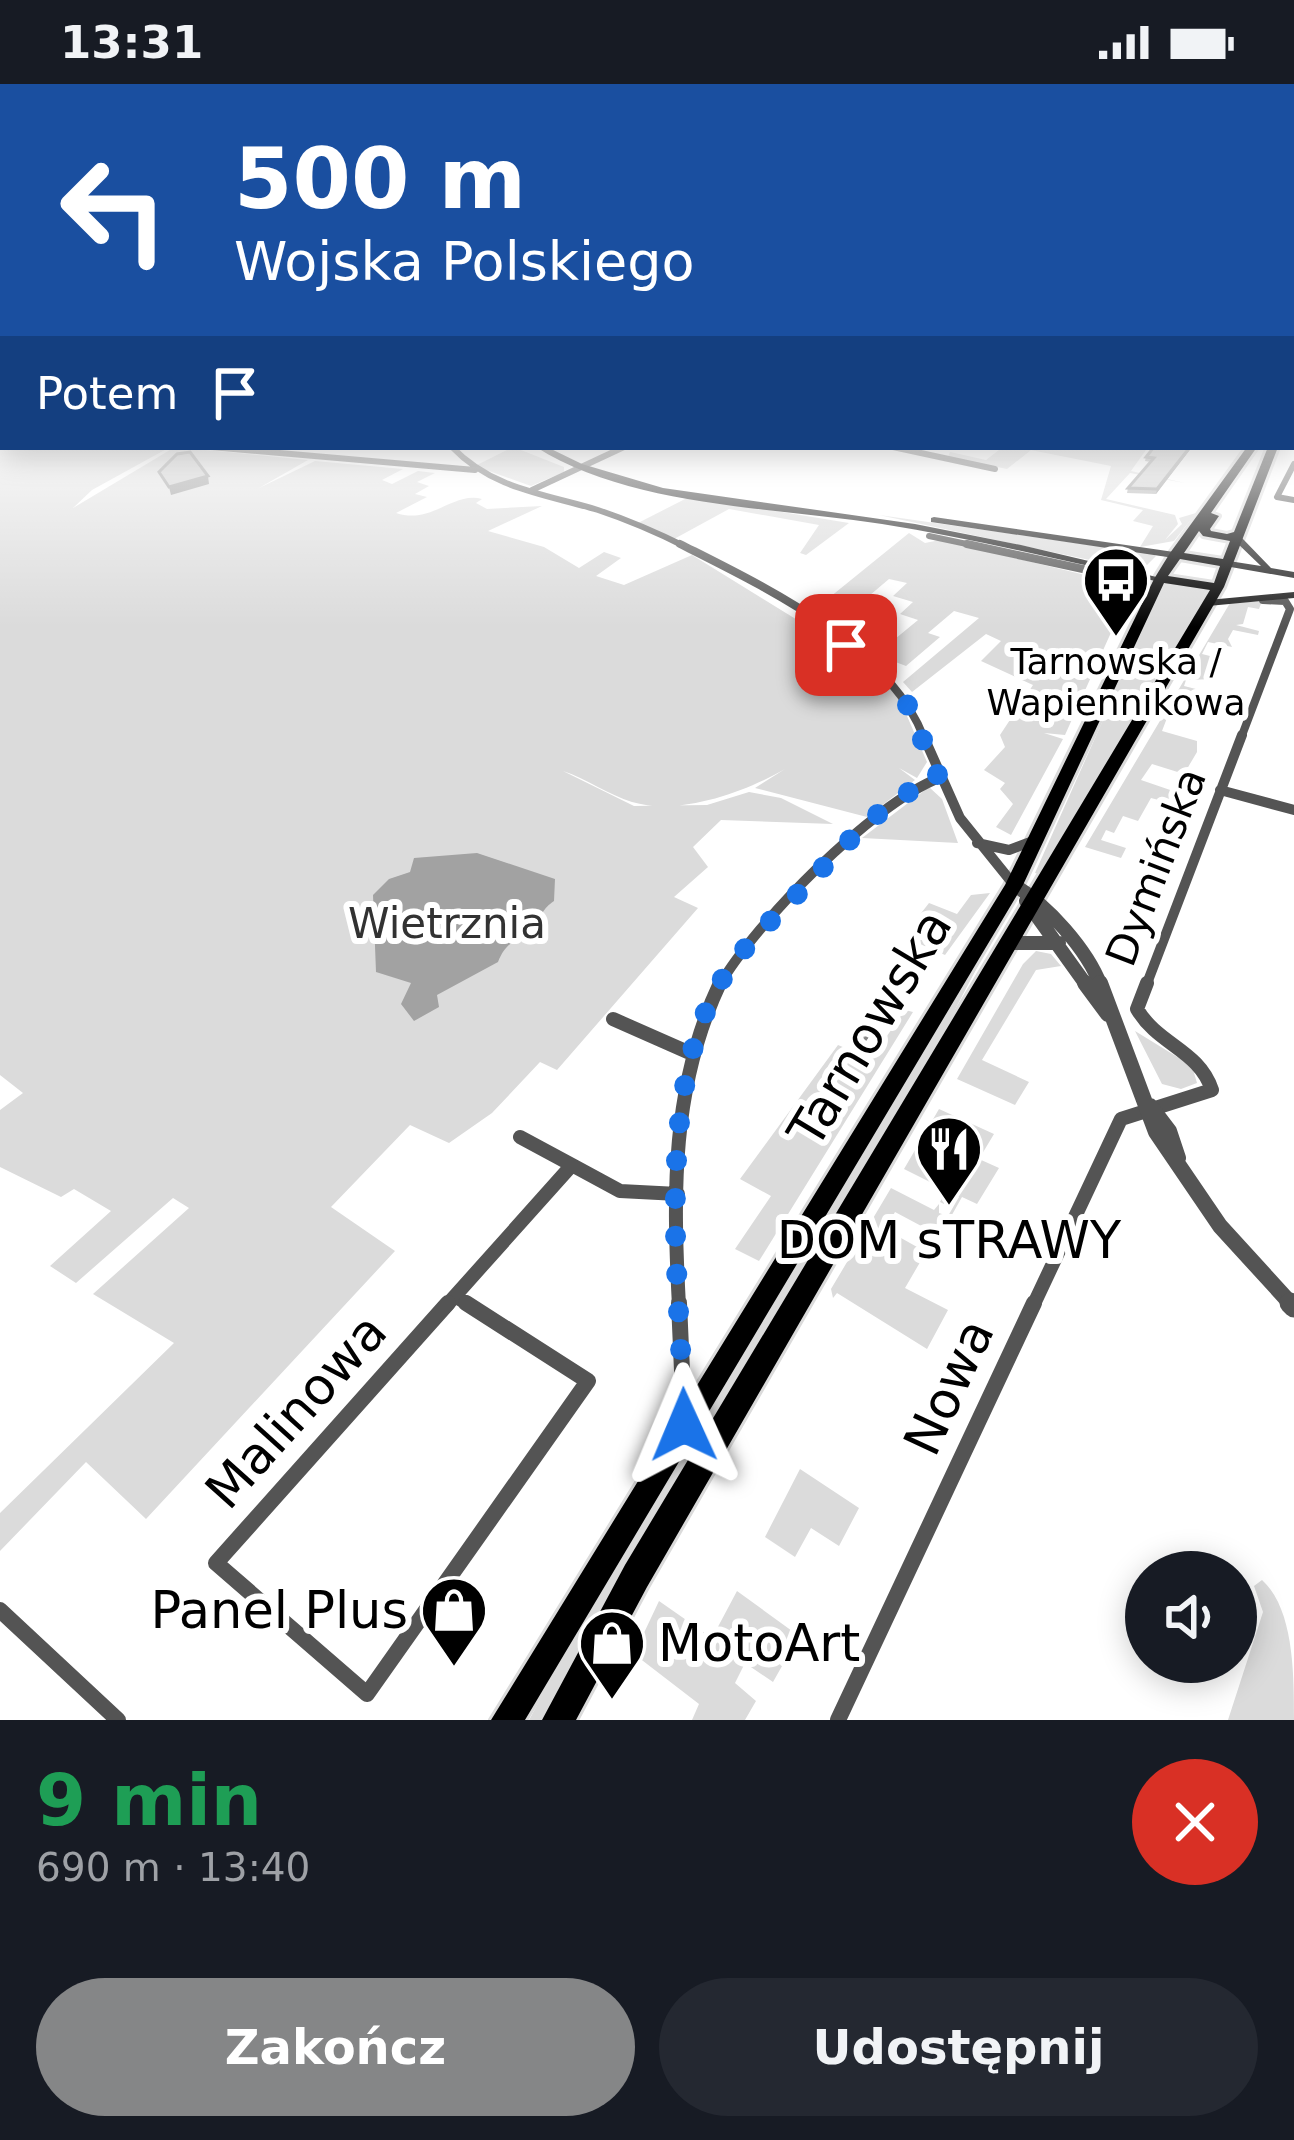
<!DOCTYPE html>
<html lang="pl">
<meta charset="utf-8">
<style>
:root{--surface:#171b24;--page:#242831;--text:#f1f3f6;--muted:#9ea1a6;--accent:#858687}
body{margin:0;font-family:"DejaVu Sans",sans-serif;background:var(--page);color:var(--text);height:100vh;display:flex;flex-direction:column;font-size:45px;white-space:nowrap}
*{box-sizing:border-box;margin:0}
p{font-size:39px;color:var(--muted)}
.icon{flex:none;width:66px;height:66px;fill:none;stroke:currentColor;stroke-width:2;stroke-linecap:round;stroke-linejoin:round}
.map{position:relative;height:1636px;overflow:hidden}
.sheet{display:flex;flex-direction:column;background:var(--surface);flex:1}
.sheet>*{flex:none}
.guide{position:absolute;left:0px;top:0px;width:1296px;height:366px;box-shadow:0 6px 30px #0003;background:#1a4fa0;color:#fff;overflow:hidden}
.fabs{position:absolute;left:1125px;top:1467px;display:grid;gap:24px}
.fabs a{display:grid;place-items:center;width:132px;height:132px;border-radius:50%;background:var(--surface);box-shadow:0 6px 30px #0003;font-size:60px}
.pin{position:absolute;display:grid;place-items:center;width:102px;height:102px;color:#fff;margin:-51px;border-radius:24px;box-shadow:0 6px 18px #0006}
.me{position:absolute;width:132px;margin:-66px;rotate:359deg;stroke-linejoin:round;filter:drop-shadow(0 0 9px #0008)}
.turn{display:flex;align-items:center;gap:42px;height:252px;padding:0 36px;font-size:54px}
.turn .icon{width:156px;height:156px;stroke-width:2.5}
.turn b{display:block;font-size:84px;line-height:102px}
.then{display:flex;align-items:center;height:114px;padding:0 36px;background:#0003;gap:24px;font-size:45px}
.round{display:grid;place-items:center;flex:none;width:126px;height:126px;border-radius:63px;background:var(--page)}
.overview{display:flex;align-items:center;justify-content:space-between;height:204px;padding:0 36px}
h1{font-size:72px;font-weight:600;line-height:90px;color:#1e9e55}
.cta{display:flex;gap:24px;margin-top:auto;padding:24px 36px}
.cta a{flex:1;height:138px;border-radius:72px;background:var(--accent);color:#fff;font-size:48px;font-weight:600;line-height:138px;text-align:center}
.cta a+a{background:var(--page);color:var(--text)}
.status{display:flex;justify-content:space-between;align-items:center;height:84px;padding:0 60px;background:var(--surface);direction:ltr}
.status svg{height:33px;fill:currentColor}
.map>svg:first-child{display:block}
.green{fill:#dbdbdb}
.water{fill:#a2a2a2}
.lines{fill:none;stroke-linecap:round;stroke-linejoin:round}
.primary-casing{stroke:#dbdbdb;stroke-width:6}
.minor-far4{stroke:#545454;stroke-width:6}
.minor-far3{stroke:#545454;stroke-width:8}
.minor-far2{stroke:#545454;stroke-width:10}
.minor-far1{stroke:#545454;stroke-width:14}
.minor{stroke:#545454;stroke-width:16}
.tertiary-far2{stroke:#545454;stroke-width:14}
.tertiary-far1{stroke:#545454;stroke-width:16}
.tertiary{stroke:#545454;stroke-width:21}
.secondary{fill:#212121;fill-rule:evenodd}
.primary{fill:#000;fill-rule:evenodd}
.wall{fill:#a9a9a9}
.shaded-wall{fill:#898989}
.building{fill:#c4c4c4;stroke:#898989;stroke-width:3}
.route{stroke:#1a73e8;stroke-width:21;stroke-dasharray:0 37.8}
.labels{text-anchor:middle;dominant-baseline:central;stroke-width:12;stroke-linejoin:round;paint-order:stroke}
.far-poi-label{font-size:36px;fill:#000;stroke:#fff}
.street-label{font-size:42px;fill:#000;stroke:#fff}
.park-label{font-size:42px;fill:#323232;stroke:#fff}
.near-street-label{font-size:51px;fill:#000;stroke:#fff}
.near-poi-label{font-size:51px;fill:#000;stroke:#fff}
</style>
<div class="status"><b>13:31</b><svg viewBox="0 0 49 12"><path d="M0 12V9h3v3zM5 12V6h3v6zM10 12V3h3v9zM15 12V0h3v12zM26 1h20v11H26zM47 4h2v5h-2z"/></svg></div>
<div class="map">
<svg width="1294" height="1636" viewBox="0 0 1294 1636">
<rect width="100%" height="100%" fill="#fff"/>
<path class="green" d="M0,360L170,363L92,406L73,424L175,363L308,376L259,404L315,377L403,385L382,396L392,400L418,387L435,389L417,398L429,402L415,410L427,413L396,429C432,441 453,407 482,415L476,419L487,425L542,422L488,447L544,463L579,484L604,468L621,474L596,492L624,501L692,471L867,579L897,609L927,678L917,694L899,684L915,696L867,733L755,704L785,685C745,708 680,732 632,718C609,711 587,695 563,687L634,722L707,721L749,708L781,714L833,740L721,736L693,763L708,783L674,813L698,824L557,986L540,978L492,1029L449,1059L410,1041L331,1123L395,1167L146,1435L86,1378L0,1467V1429L174,1259L93,1210L189,1124L173,1114L76,1199L50,1182L111,1127L74,1105L61,1113L0,1083V1026L23,1009L0,991Z
M513,363L564,383V388L531,402L475,382Z
M1003,363H1148L1131,387L1185,399L1130,389L1106,415L1175,431L1178,440L1165,456L1182,440L1179,434L1196,429L1174,457L1140,463L1153,442L1133,437L1143,426L1101,416L1111,382L1031,366L1007,385L948,373L950,368L986,376Z
M689,413L855,436L721,418L849,439L806,471L800,469L819,441L729,425L674,455L638,439Z
M879,431L1153,470L1156,472L1141,487Z
M909,449L925,459L940,456L1110,497L1119,494L1131,504L1065,651L1044,649L1063,655L1011,751L996,743L1013,720L1000,705L1005,699L984,686L1005,663L1000,651L1033,601L981,577L1001,557L986,550L912,608L903,598L979,534L954,527L928,549L940,553L906,582L893,577L887,582L864,567L895,555L918,536L900,530L913,518L893,512L907,499L889,495L830,545L809,530Z
M1164,499L1208,504L1040,790L1035,789Z
M1262,517L1259,525L1248,523L1243,540L1236,541L1259,547L1258,551L1233,546L1228,555L1232,563L1208,558L1202,570L1222,575L1216,595L1186,596L1184,602L1196,605L1193,612L1213,617L1210,623L1172,621L1162,647L1197,657V668L1184,690L1152,680L1141,696L1179,709L1174,720L1151,714L1138,737L1123,732L1114,749L1106,746L1101,756L1126,764L1121,774L1085,763L1230,519Z
M929,703L942,715L958,759L862,754Z
M990,809L945,871L911,856L921,840L915,837L929,819L957,830L971,811Z
M1003,834L938,958L584,1552L541,1636H529L617,1474Z
M1036,867L1051,870L1061,882L1036,886L982,976L1029,998L1015,1021L957,995L1023,880Z
M905,926L913,928L759,1177L735,1165L771,1112L740,1095L838,961L871,975Z
M1135,947L1192,982L1197,999L1181,1005L1162,1000Z
M939,1025L994,1050L979,1075L999,1084L977,1120L962,1113L940,1152L895,1128L885,1145L926,1168L905,1204L948,1226L927,1265L837,1209L833,1214L831,1205L891,1104L934,1126L939,1120V1129L948,1132L959,1113L951,1109L944,1120L940,1118L946,1106L904,1085Z
M800,1385L859,1424L839,1462L811,1444L795,1473L765,1453Z
M1262,1496C1294,1525 1294,1590 1294,1636H1228L1263,1528L1254,1502Z
M737,1507L799,1552L773,1598L745,1579L735,1599L756,1617L745,1636H692L699,1620L634,1570L659,1517L712,1554Z"/>
<path class="water" d="M477,769L555,795L554,817C542,825 543,831 534,841C520,857 507,855 498,878L437,911L439,923L414,937L401,920L411,899L376,888L373,811L389,795L410,788L414,774Z"/>
<g class="lines">
<g class="primary-casing">
<path id="primary" d="M1293,314H1294L1293,321Z
M1247,363H1257L1211,429L1219,432L1210,445L1211,447L1227,450L1234,448L1268,363H1278L1224,503L647,1503L576,1636H542L625,1481L1210,506L1164,499L1023,801L525,1636H491L1005,801L1154,495L1170,469ZM1199,447L1203,452L1230,457L1223,475L1184,469ZM1180,475L1220,482L1214,499L1168,492Z"/>
</g>
<path class="minor-far4" d="M211,363L475,386
M452,363C492,405 545,410 598,426C628,436 658,449 686,463
M893,363L995,385
M1294,380L1277,413L1294,416
M532,406L624,363
M929,452L981,463"/>
<path class="minor-far3" d="M680,460C765,503 889,561 924,654
M967,460L1120,493
M1241,654L1290,525L1285,517L1263,516"/>
<path class="minor-far2" d="M923,651L960,734L1014,801
M1220,706L1294,726
M977,759L1009,766L1033,757
M719,902C756,838 871,721 939,694
M1146,902L1242,651"/>
<path class="minor-far1" d="M613,935L690,969
M520,1053L572,1081
M455,1212L471,1222
M446,1222L572,1081L620,1107L678,1110
M679,1222C673,1109 671,1003 720,899
M1033,1222L1121,1035L1212,1006C1199,966 1158,961 1137,925L1147,899"/>
<path class="minor" d="M448,1219L216,1479L367,1610L588,1297L466,1219
M679,1219L684,1332
M0,1526L118,1636
M838,1636L1034,1219"/>
<path class="tertiary-far2" d="M1014,801C1047,821 1087,865 1101,902
M1026,817L1087,902
M1007,859H1059"/>
<path class="tertiary-far1" d="M1085,899L1108,930
M1100,899L1156,1048L1220,1142L1293,1222
M1150,1022L1169,1047L1178,1074"/>
<path class="tertiary" d="M1290,1219L1294,1223"/>
<path class="secondary" d="M536,363H547L582,380L663,404L915,440L1021,461L1165,495L1160,498C1068,478 976,455 882,440C773,423 630,423 536,363Z
M934,433L1174,468L1179,471L1174,474L931,438V434Z
M1236,454H1242L1271,484L1294,488V494L1225,482V478L1229,477L1261,482L1236,458Z
M1294,508V514L1208,522L1203,519L1208,516Z"/>
<use href="#primary" class="primary"/>
</g>
<path class="wall" d="M1154,363H1192L1156,410L1127,409L1128,404L1151,378L1145,377L1146,373Z
M882,931L881,936L861,964L849,959L850,954Z"/>
<path class="shaded-wall" d="M1190,363H1192L1156,410L1157,405Z
M208,392L209,400L171,411L169,403Z
M882,931L881,936L861,964L862,959Z"/>
<path class="building" d="M1154,363H1190L1157,405L1128,404L1154,374L1146,373Z
M190,368L208,392L169,403L159,388L177,370Z
M871,926L882,931L862,959L850,954Z"/>
<linearGradient id="sky" x2="0" y2="1"><stop stop-color="#8cadcc"/><stop offset="0.58" stop-color="#fff"/><stop offset="1" stop-color="#fff" stop-opacity="0"/></linearGradient>
<rect width="1294" height="543" fill="url(#sky)"/>
<g class="lines">
<path class="route" d="M684,1341C681,1209 652,1015 720,899C742,861 781,828 811,796C848,758 887,712 939,694L901,606L846,561"/>
</g>
<defs>
<g id="bus-pin" transform="scale(3.45)"><path d="M0 17L-7.5 6A9.5 9.5 0 1 1 7.5 6Z" fill="#000" stroke="#fff"/><path d="M-5-6H5V4H4V6H2V4H-2V6H-4V4H-5ZM-3.5-4V0h7V-4ZM-3.5 1.2v1.5H-2V1.2ZM2 1.2v1.5H3.5V1.2Z" fill="#fff"/></g>
<g id="restaurant-pin" transform="scale(3.45)"><path d="M0 17L-7.5 6A9.5 9.5 0 1 1 7.5 6Z" fill="#000" stroke="#fff"/><path d="M-5-6h1v4h1v-4h1v4h1v-4h1v5L-1.5 .5V6h-2V.5L-5-1ZM5-6V6H3V1.5H1.5Q1.5-4 5-6Z" fill="#fff"/></g>
<g id="shop-pin" transform="scale(3.45)"><path d="M0 17L-7.5 6A9.5 9.5 0 1 1 7.5 6Z" fill="#000" stroke="#fff"/><path d="M-5-2.5h2.3a2.7 3.5 0 0 1 5.4 0H5L5.5 6h-11ZM-1.5-2.5h3a1.5 2.3 0 0 0-3 0Z" fill="#fff"/></g>
</defs>
<g fill-rule="evenodd">
<use href="#bus-pin" x="1116" y="496"/>
<use href="#restaurant-pin" x="949" y="1065"/>
<use href="#shop-pin" x="454" y="1526"/>
<use href="#shop-pin" x="612" y="1559"/>
</g>
<g class="labels">
<g class="far-poi-label">
<text x="1116" y="577">Tarnowska /<tspan x="1116" dy="41">Wapiennikowa</tspan></text>
</g>
<g class="street-label">
<text transform="translate(1156 783) rotate(-69)">Dymińska</text>
</g>
<g class="park-label">
<text x="447" y="839">Wietrznia</text>
</g>
<g class="near-street-label">
<text transform="translate(870 944) rotate(-59)">Tarnowska</text>
<text transform="translate(949 1303) rotate(-65)">Nowa</text>
<text transform="translate(296 1327) rotate(-48)">Malinowa</text>
</g>
<g class="near-poi-label">
<text x="949" y="1156">DOM sTRAWY</text>
<text x="408" y="1526" text-anchor="end">Panel Plus</text>
<text x="658" y="1559" text-anchor="start">MotoArt</text>
</g>
</g>
</svg>
<div class="fabs">
<a><svg class="icon" aria-label="sound" viewBox="0 0 24 24"><path d="M4 9h4l5-4v14l-5-4H4zM17 9q2 3 0 6"/></svg></a>
</div>
<div class="pin" style="left:846px;top:561px;background:#d93025"><svg class="icon" aria-label="arrive" viewBox="0 0 24 24"><path d="M6 21V4h12l-3 4 3 4H6"/></svg></div>
<svg class="me" style="left:684px;top:1341px" viewBox="-20 -20 40 40"><path d="M0-17L14 15 0 8-14 15z" fill="#1a73e8" stroke="#fff" stroke-width="4"/></svg>
<div class="guide">
<div class="turn"><svg class="icon" aria-label="left" viewBox="0 0 24 24"><path d="M17 20v-9H6M10 6l-5 5 5 5"/></svg><div><b>500 m</b>Wojska Polskiego</div></div>
<div class="then">Potem<svg class="icon" aria-label="arrive" viewBox="0 0 24 24"><path d="M6 21V4h12l-3 4 3 4H6"/></svg></div>
</div>
</div>
<section class="sheet">
<div class="overview"><div><h1>9 min</h1><p>690 m · 13:40</p></div><a class="round" style="background:#d93025;color:#fff"><svg class="icon" aria-label="close" viewBox="0 0 24 24"><path d="M6 6l12 12M18 6L6 18"/></svg></a></div>
<div class="cta"><a>Zakończ</a><a>Udostępnij</a></div>
</section>
